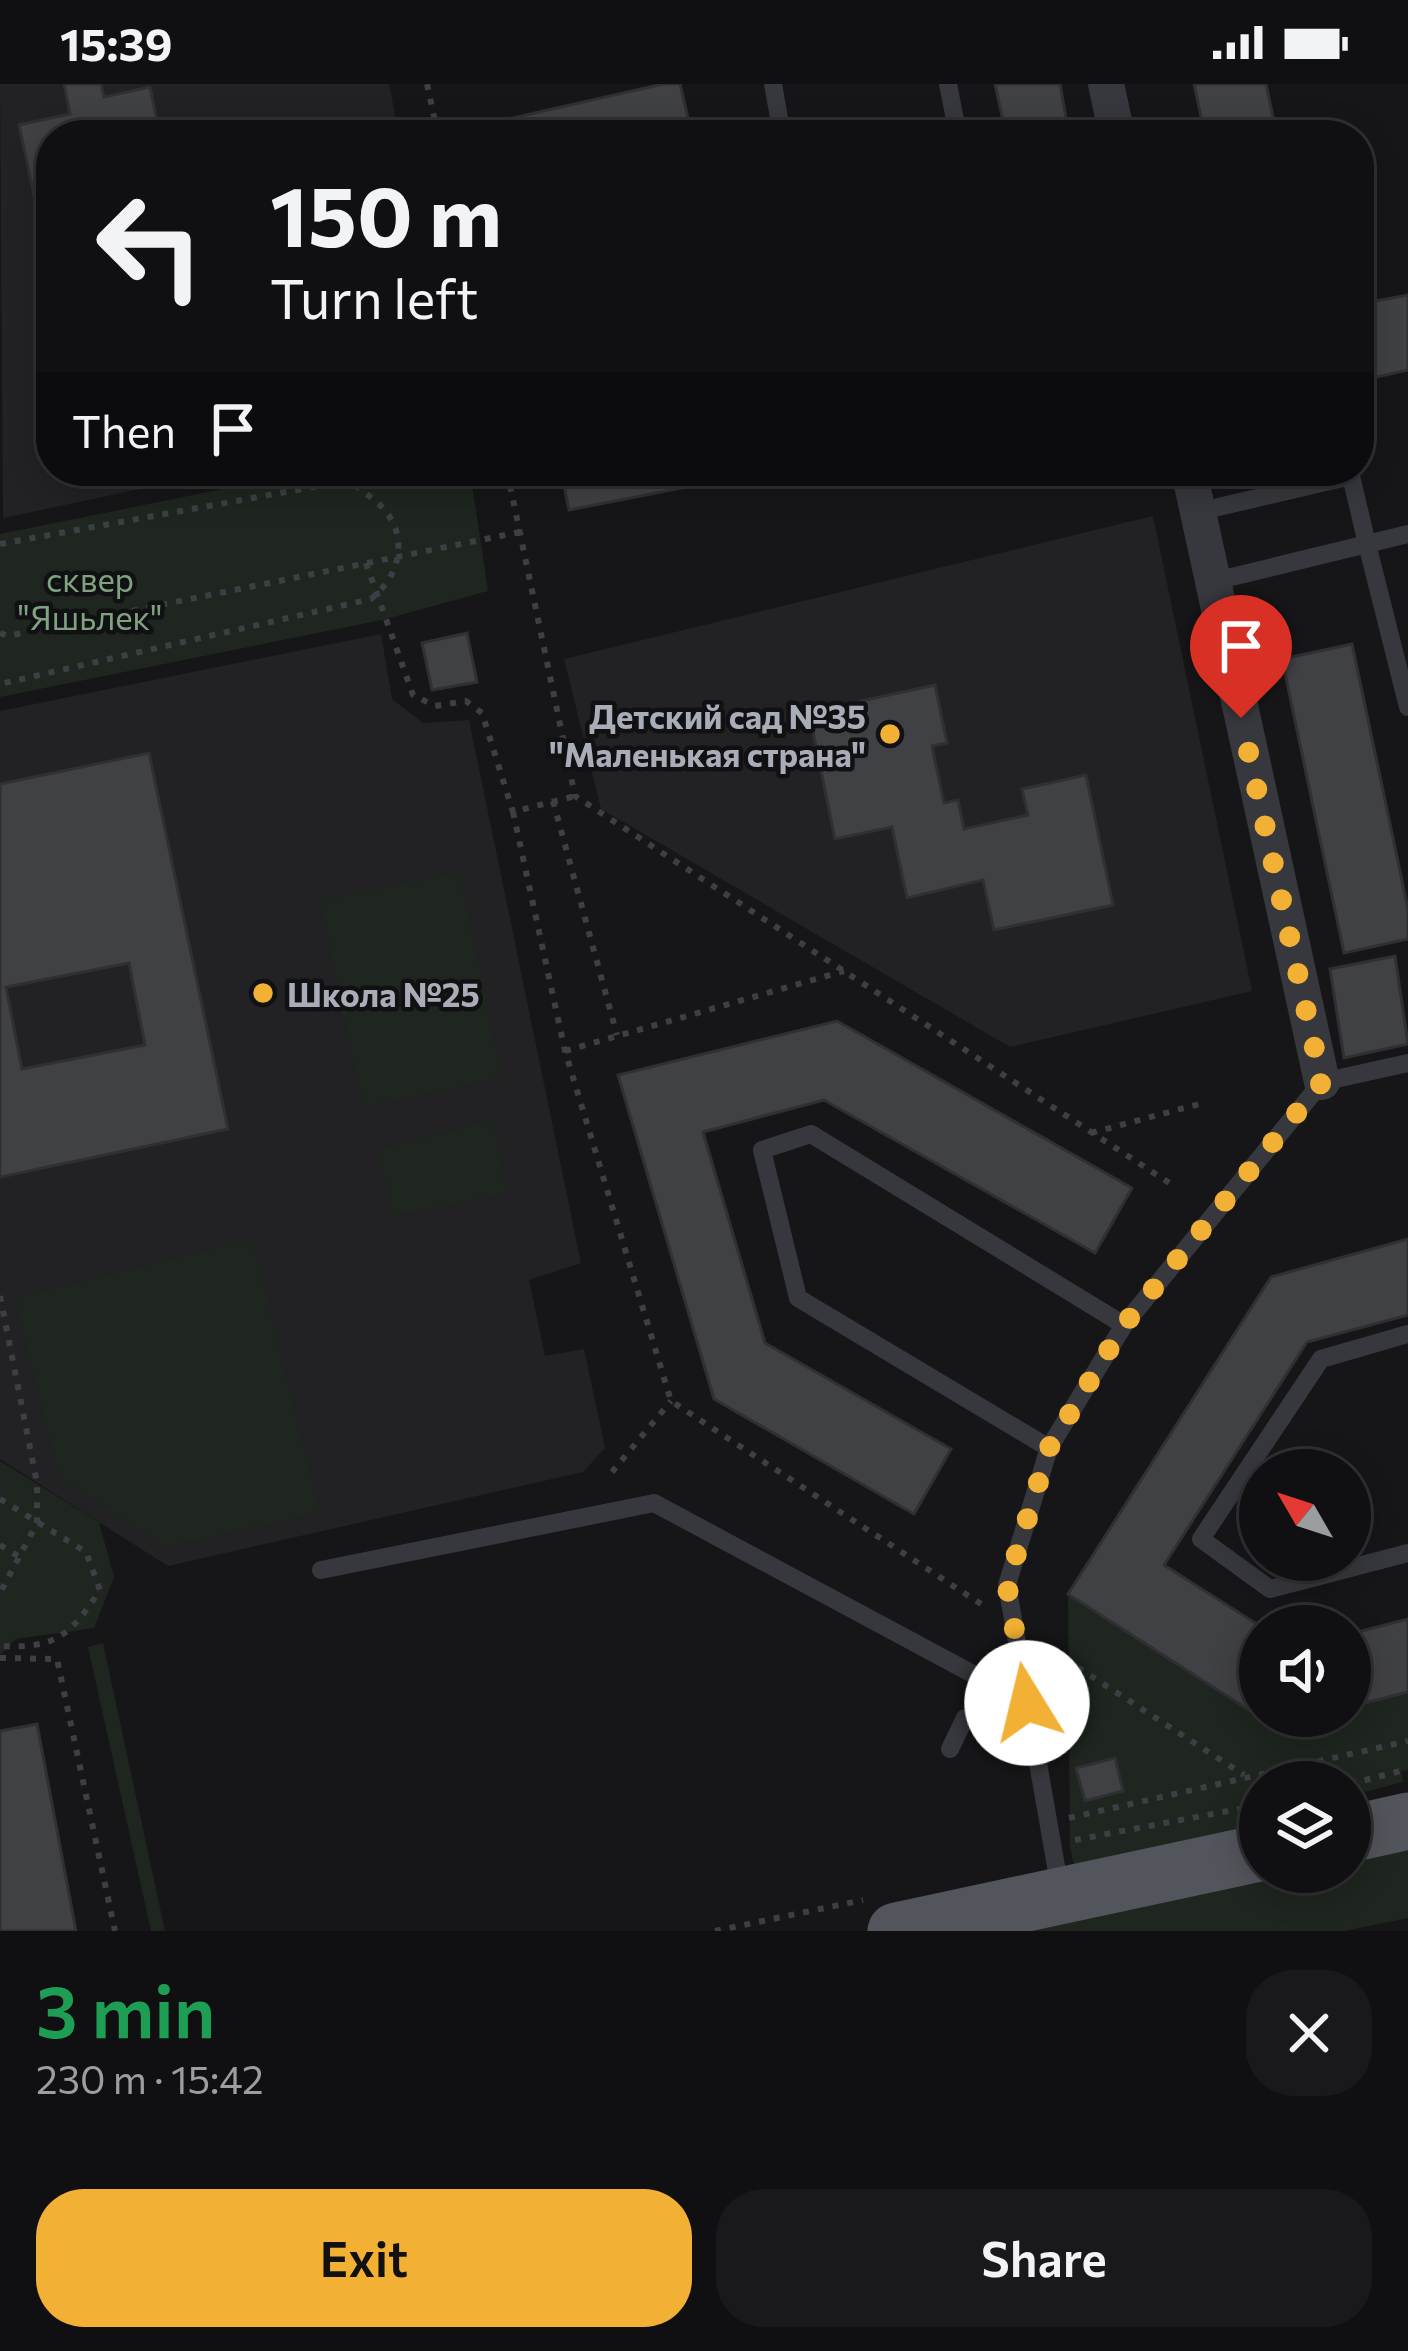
<!DOCTYPE html>
<meta charset="utf-8">
<style>
:root{--surface:#101012;--page:#19191b;--text:#f1f3f6;--muted:#9c9d9f;--line:#303032;--accent:#f2b134}
body{margin:0;font-family:Commissioner,sans-serif;background:var(--page);color:var(--text);height:100vh;display:flex;flex-direction:column;font-size:45px;white-space:nowrap}
*{box-sizing:border-box;margin:0}
p{font-size:39px;color:var(--muted)}
.icon{flex:none;width:66px;height:66px;fill:none;stroke:currentColor;stroke-width:2;stroke-linecap:round;stroke-linejoin:round}
.map{position:relative;height:1847px;overflow:hidden}
.panel{display:flex;flex-direction:column;background:var(--surface);flex:1}
.panel>*{flex:none}
.top-card{position:absolute;left:36px;top:36px;width:1338px;height:366px;border-radius:48px;box-shadow:0 6px 30px #0003,0 0 0 3px var(--line);background:#101012;color:var(--text);overflow:hidden}
.needle{width:78px;rotate:309deg}
.tools{position:absolute;left:1239px;top:1365px;display:grid;gap:24px}
.tools a{display:grid;place-items:center;width:132px;height:132px;border-radius:50%;background:var(--surface);box-shadow:0 6px 30px #0003,0 0 0 3px var(--line);font-size:60px}
.pin{position:absolute;display:grid;place-items:center;width:102px;height:102px;color:#fff;margin:-123px -51px;border-radius:50% 50% 50% 0;rotate:-45deg;box-shadow:0 0 12px #0007}
.pin .icon{rotate:45deg}
.me{position:absolute;width:132px;margin:-66px;rotate:351deg;stroke-linejoin:round;filter:drop-shadow(0 0 9px #0008)}
.turn{display:flex;align-items:center;gap:42px;height:252px;padding:0 36px;font-size:54px}
.turn .icon{width:156px;height:156px;stroke-width:2.5}
.turn b{display:block;font-size:84px;line-height:102px}
.then{display:flex;align-items:center;height:114px;padding:0 36px;background:#0003;gap:24px;font-size:45px}
.round{display:grid;place-items:center;flex:none;width:126px;height:126px;border-radius:48px;background:var(--page)}
.summary{display:flex;align-items:center;justify-content:space-between;height:204px;padding:0 36px}
h1{font-size:72px;font-weight:600;line-height:90px;color:#1e9e55}
.button{display:flex;gap:24px;margin-top:auto;padding:24px 36px}
.button a{flex:1;height:138px;border-radius:48px;background:var(--accent);color:#111;font-size:48px;font-weight:600;line-height:138px;text-align:center}
.button a+a{background:var(--page);color:var(--text)}
.status{display:flex;justify-content:space-between;align-items:center;height:84px;padding:0 60px;background:var(--surface);direction:ltr}
.status svg{height:33px;fill:currentColor}
.map>svg:first-child{display:block}
.built{fill:#222225}
.green{fill:#1e261f}
.building{fill:#404145;stroke:#303034;stroke-width:3;fill-rule:evenodd}
.lines{fill:none;stroke-linecap:round;stroke-linejoin:round}
.path{stroke:#3d3f44;stroke-width:6;stroke-dasharray:6 9;stroke-linecap:butt}
.lane{stroke:#37383d;stroke-width:18}
.street{stroke:#37383d;stroke-width:36}
.primary{stroke:#53555c;stroke-width:57}
.route{stroke:#f2b134;stroke-width:21;stroke-dasharray:0 37.8}
.poi-dot{fill:#f2b134;stroke:#111113;stroke-width:4.5}
.labels{text-anchor:middle;dominant-baseline:central;stroke-width:9;stroke-linejoin:round;paint-order:stroke}
.park-label{font-size:33px;fill:#7fa381;stroke:#111113}
.poi-label{font-size:33px;font-weight:bold;fill:#a8adb8;stroke:#111113;text-anchor:end}
</style>
<div class="status"><b>15:39</b><svg viewBox="0 0 49 12"><path d="M0 12V9h3v3zM5 12V6h3v6zM10 12V3h3v9zM15 12V0h3v12zM26 1h20v11H26zM47 4h2v5h-2z"/></svg></div>
<div class="map">
<svg width="1408" height="1847" viewBox="0 0 1408 1847">
<rect width="100%" height="100%" fill="#161618"/>
<path class="built" d="M0,0H389L399,51H51V387H226L3,434Z
M1153,432L1252,907L1010,963L601,725L564,575Z
M381,550L392,615L423,639L469,636L581,1179L529,1196L545,1272L584,1265L605,1364L583,1388L168,1482L0,1375V627Z"/>
<path class="green" d="M312,387H470L488,507L382,536L0,613V450Z
M460,788L502,994L363,1023L320,817Z
M494,1035L506,1109L392,1132L379,1065Z
M253,1154L320,1429L166,1463L59,1394L15,1214Z
M0,1377L99,1438L114,1493L94,1544L16,1555L0,1571Z
M1068,1510L1274,1642L1314,1632H1350V1623L1408,1608V1686L1401,1687L1403,1698L1350,1712V1698H1260V1739L1104,1789L1074,1781L1070,1764Z
M103,1559L165,1847H151L88,1563Z
M1408,1757V1834L1344,1847H1013L1272,1788H1350V1770Z"/>
<path class="building" d="M64,0H101L104,13L150,3L160,51H51V161L45,163L19,41L70,30Z
M663,0H680L692,51H489L486,40Z
M995,0H1060L1069,51H1006Z
M1194,0H1266L1277,51H1205Z
M1408,211V286L1359,297V220Z
M561,387H769L569,426Z
M467,549L477,598L432,606L422,559Z
M1352,560L1408,825V855L1344,869L1282,575Z
M935,601L947,659L932,662L944,719L958,716L964,745L1028,731L1022,705L1086,691L1113,821L994,846L983,796L907,814L892,743L835,755L811,638L863,627L861,617Z
M149,669L228,1045L0,1093V700ZM129,879L145,961L22,985L6,903Z
M1395,872L1408,960L1344,974L1330,885Z
M837,937L1132,1104L1095,1169L824,1016L703,1048L765,1259L951,1365L914,1430L714,1315L618,991Z
M1408,1155V1231L1307,1258L1164,1481L1260,1542V1632H1314L1274,1642L1068,1510L1271,1193Z
M1408,1535V1608L1350,1623V1550Z
M37,1640L76,1847H0V1647Z
M1115,1674L1123,1707L1085,1717L1076,1684Z"/>
<g class="lines">
<path class="path" d="M427,0L438,51
M507,387L575,712L1174,1102
M0,460L324,401C332,401 345,398 353,401C359,403 364,408 369,412C409,439 407,486 371,515L0,600
M366,479L413,611L435,622L466,617L482,629L513,728L575,712
M0,549L8,552L520,448
M553,717L617,951
M513,728L565,967L671,1317L984,1522
M565,967L844,887
M1091,1049L1203,1019
M0,1212L37,1399V1439L0,1509
M612,1388L671,1317
M0,1415L86,1468L100,1506C70,1551 57,1565 0,1562
M0,1461L21,1474
M1040,1559L1244,1691
M0,1574L57,1575L115,1847
M1350,1700L1408,1685
M1069,1734L1408,1657
M1075,1756L1260,1721
M715,1847L863,1816"/>
<path class="lane" d="M773,0L782,51
M948,0L958,51
M1197,428L1351,392L1367,460L1211,498
M1408,450L1367,460L1408,623
M1408,1250L1321,1275L1201,1455L1270,1505L1408,1469
M1049,1364L798,1214L762,1066L811,1050L1124,1241
M321,1486L654,1419L1027,1619L965,1634L950,1665
M1060,1805L1007,1501L1049,1364L1124,1241L1322,998L1408,979"/>
<path class="street" d="M1106,0L1117,51
M1189,387L1322,998"/>
<path class="primary" d="M1350,1750L1408,1737
M896,1847L1260,1769"/>
</g>
<g class="lines">
<path class="route" d="M1027,1619L1007,1501L1049,1364L1124,1241L1322,998L1241,634"/>
</g>
<g class="poi-dot">
<circle cx="890" cy="650" r="12"/>
<circle cx="263" cy="909" r="12"/>
</g>
<g class="labels">
<g class="park-label">
<text x="90" y="494">сквер<tspan x="90" dy="38">"Яшьлек"</tspan></text>
</g>
<g class="poi-label">
<text x="866" y="631">Детский сад №35<tspan x="866" dy="38">"Маленькая страна"</tspan></text>
<text x="287" y="909" text-anchor="start">Школа №25</text>
</g>
</g>
</svg>
<div class="tools">
<a><svg class="needle" viewBox="-14 -14 28 28"><path d="M0-13l5 13h-10z" fill="#e53935"/><path d="M0 13l5-13h-10z" fill="#9c9d9f"/></svg></a>
<a><svg class="icon" aria-label="sound" viewBox="0 0 24 24"><path d="M4 9h4l5-4v14l-5-4H4zM17 9q2 3 0 6"/></svg></a>
<a><svg class="icon" aria-label="layers" viewBox="0 0 24 24"><path d="M12 4l9 5-9 5-9-5zM3 14l9 5 9-5"/></svg></a>
</div>
<div class="pin" style="left:1241px;top:634px;background:#d93025"><svg class="icon" aria-label="arrive" viewBox="0 0 24 24"><path d="M6 21V4h12l-3 4 3 4H6"/></svg></div>
<svg class="me" style="left:1027px;top:1619px" viewBox="-20 -20 40 40"><circle r="19" fill="#fff"/><path d="M0-13L10 11 0 6-10 11z" fill="#f2b134"/></svg>
<div class="top-card">
<div class="turn"><svg class="icon" aria-label="left" viewBox="0 0 24 24"><path d="M17 20v-9H6M10 6l-5 5 5 5"/></svg><div><b>150 m</b>Turn left</div></div>
<div class="then">Then<svg class="icon" aria-label="arrive" viewBox="0 0 24 24"><path d="M6 21V4h12l-3 4 3 4H6"/></svg></div>
</div>
</div>
<section class="panel">
<div class="summary"><div><h1>3 min</h1><p>230 m · 15:42</p></div><a class="round"><svg class="icon" aria-label="close" viewBox="0 0 24 24"><path d="M6 6l12 12M18 6L6 18"/></svg></a></div>
<div class="button"><a>Exit</a><a>Share</a></div>
</section>
